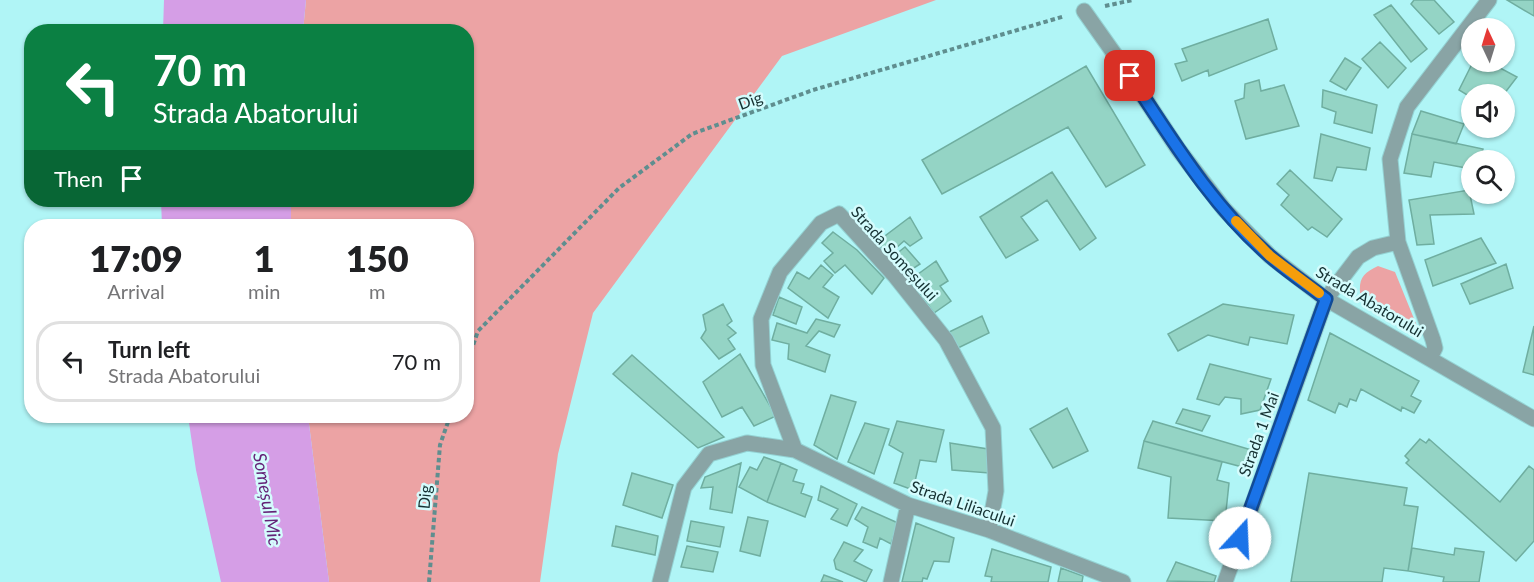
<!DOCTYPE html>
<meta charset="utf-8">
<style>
:root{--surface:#fff;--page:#f2f2f2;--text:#202124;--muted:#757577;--line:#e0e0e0}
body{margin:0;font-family:Lato,sans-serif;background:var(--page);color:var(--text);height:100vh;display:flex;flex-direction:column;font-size:22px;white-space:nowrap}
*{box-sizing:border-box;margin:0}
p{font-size:20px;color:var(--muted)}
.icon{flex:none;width:33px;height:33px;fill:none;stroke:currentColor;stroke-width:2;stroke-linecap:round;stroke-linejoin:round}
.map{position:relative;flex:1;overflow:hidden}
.drawer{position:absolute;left:24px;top:219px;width:450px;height:204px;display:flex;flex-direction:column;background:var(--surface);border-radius:24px;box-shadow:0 2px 4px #0004}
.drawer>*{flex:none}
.banner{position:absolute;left:24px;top:24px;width:450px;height:183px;border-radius:24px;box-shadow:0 2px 4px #0004;background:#0b8043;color:#fff;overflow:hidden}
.needle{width:39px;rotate:356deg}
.tools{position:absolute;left:1461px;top:18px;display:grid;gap:12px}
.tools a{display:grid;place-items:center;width:54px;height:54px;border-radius:50%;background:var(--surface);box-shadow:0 2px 4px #0004;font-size:30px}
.pin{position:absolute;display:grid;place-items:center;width:51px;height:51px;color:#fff;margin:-26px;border-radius:12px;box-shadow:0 3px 9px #0006}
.me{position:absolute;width:66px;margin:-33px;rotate:20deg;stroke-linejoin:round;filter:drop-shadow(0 0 4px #0008)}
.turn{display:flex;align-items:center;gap:21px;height:126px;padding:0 30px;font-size:27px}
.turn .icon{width:78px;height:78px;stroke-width:2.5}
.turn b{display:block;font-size:42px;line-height:51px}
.then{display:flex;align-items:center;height:57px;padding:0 30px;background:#0003;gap:12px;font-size:22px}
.eta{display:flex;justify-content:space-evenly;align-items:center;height:102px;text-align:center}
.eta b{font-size:36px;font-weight:800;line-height:42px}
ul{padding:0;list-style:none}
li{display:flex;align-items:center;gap:18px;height:81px;margin:0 12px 9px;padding:0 18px;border:3px solid var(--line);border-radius:24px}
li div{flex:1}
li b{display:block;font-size:22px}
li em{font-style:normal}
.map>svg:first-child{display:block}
.green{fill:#eca3a4}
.water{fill:#d59ee6}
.building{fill:#94d4c5;stroke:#6faea0;stroke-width:1.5}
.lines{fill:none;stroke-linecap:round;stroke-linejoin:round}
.minor-casing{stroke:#94d2d3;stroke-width:17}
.path{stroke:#5f8e8f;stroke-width:4;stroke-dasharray:4.5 3;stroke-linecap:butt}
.minor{stroke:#89a4a5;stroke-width:15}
.route-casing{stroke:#114b97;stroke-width:15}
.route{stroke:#1a73e8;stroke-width:10}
.slow{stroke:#f59e0b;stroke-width:10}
.labels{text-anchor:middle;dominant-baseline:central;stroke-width:5;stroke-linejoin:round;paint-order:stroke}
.street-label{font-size:16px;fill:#153132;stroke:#d4fcfd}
.water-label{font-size:18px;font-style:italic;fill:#642277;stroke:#d4fcfd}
</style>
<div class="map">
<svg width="1534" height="582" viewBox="0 0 1534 582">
<rect width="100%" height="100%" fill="#b0f5f6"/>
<path class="green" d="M306,0H936L782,56L593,313L558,454L540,582H329L308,416H466V226H291V200H466V32L303,31Z
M1378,266L1395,272L1419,331L1360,293C1359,277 1364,273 1378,266Z"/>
<path class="water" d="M164,0H306L303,31H163Z
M161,200H291V226H162Z
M188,416H308L329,582H221L196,470Z"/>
<path class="building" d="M1414,0H1434L1454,22L1439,34L1411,4Z
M1507,0H1534V16Z
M1391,5L1427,49L1411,62L1374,15Z
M1268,19L1277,49L1209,76L1208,70L1182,81L1175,64L1187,61L1182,49Z
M1380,42L1406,68L1388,88L1362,59Z
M1345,58L1361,68L1346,90L1330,81Z
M1473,62H1489L1517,77L1504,94H1489L1483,90L1479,94H1472V98L1459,90Z
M1086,66L1145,165L1106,187L1068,127L942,194L922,160Z
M1259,80L1261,91L1284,85L1299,126L1246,139L1235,101L1244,98L1245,84Z
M1323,90L1377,105L1372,133L1334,123L1336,112L1322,107Z
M1421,111L1464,124L1456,144L1412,134Z
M1321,134L1370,148L1366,170L1337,167L1332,181L1314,178Z
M1412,134L1483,149L1480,160H1472V169L1434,162L1431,177L1404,173Z
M1290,170L1342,219L1327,237L1312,227L1308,230L1281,205L1289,195L1277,184Z
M1052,172L1096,238L1080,250L1047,200L1021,217L1038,240L1006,258L980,217Z
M1469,190L1474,214L1430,215L1434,244L1417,245L1409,200Z
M910,217L922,238L910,246L904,241L887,256L877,242Z
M833,232L857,250L884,278L872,294L845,265L835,273L824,261L833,253L822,243Z
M1481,238L1496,263L1433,286L1425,260Z
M905,247L920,264L903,275L890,259Z
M936,261L948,281L940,286L951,301L934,313L910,280Z
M1506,264L1513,288L1470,304L1461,284Z
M821,265L833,275L823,287L839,297L828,318L788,288L797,272L809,279Z
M779,297L802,307L796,324L773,315Z
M723,304L732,321L727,325L736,333L728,339L735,349L719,359L701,338L706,330L703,315Z
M1223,304L1294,315L1287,344L1250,337L1248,345L1208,335L1178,351L1168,334Z
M982,316L989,333L958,348L947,333Z
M816,319L840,325L834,337L819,331L806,346L830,355L825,372L788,359L789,344L772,340L777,323L807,333Z
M1534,326V375L1523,372Z
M1330,333L1419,381L1411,396L1421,401L1414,413L1402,407L1401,411L1361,389L1356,401L1350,399L1347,407L1339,403L1335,413L1308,400Z
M740,354L776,416L754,426L742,407L722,417L703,382Z
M632,355L724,437L698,448L613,374Z
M1210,364L1271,379L1260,410L1241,414V399L1225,397L1219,405L1197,399Z
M831,395L856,402L837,459L814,445Z
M1067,408L1088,451L1053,468L1030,429Z
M1183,409L1210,416L1202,431L1176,423Z
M897,421L944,430L936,462L920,460L913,490L894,483L903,453L889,445Z
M1153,421L1255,451L1250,469L1144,441Z
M865,423L889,429L874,474L848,462Z
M1420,439L1426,443L1429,439L1500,502L1529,466L1534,470V541L1516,561L1406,463L1409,460L1405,456Z
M1144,441L1222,462L1217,480L1229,483L1225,521L1168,518L1171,477L1138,468Z
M950,443L988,449L989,473L952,470Z
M764,457L781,463L767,502L739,487L750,467L757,470Z
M741,463L732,513L710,509L713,487L701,488L705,477Z
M781,463L797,470L793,481L804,484L801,493L812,497L805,517L767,502Z
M632,473L673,485L662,518L623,505Z
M1309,473L1407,488L1404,505L1418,507L1408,571L1384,568L1382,582H1291Z
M821,486L857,504L847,526L831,519L838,509L818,500Z
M862,507L898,523L891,544L880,538L877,548L863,542L868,527L855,519Z
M748,517L768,521L760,556L740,551Z
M691,521L724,527L720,547L687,541Z
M916,523L954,538L949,562L934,561L927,579L923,578L922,582H902Z
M616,526L658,536L655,555L612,546Z
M844,542L863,550L854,561L872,570L866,582L836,569L834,560Z
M687,546L718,552L713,572L681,567Z
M1412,548L1454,555L1455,548L1484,552L1479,582H1443L1444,577L1408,571Z
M992,549L1051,567L1048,582H991L992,577L985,576Z
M1176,562L1216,576L1214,582L1167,581Z
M1061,568L1083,576L1082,582H1058Z
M824,575L843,582H821Z"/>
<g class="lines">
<g class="minor-casing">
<path id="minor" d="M1084,11L1130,76L1178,149L1224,209L1270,256L1326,299L1534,419
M1398,242L1433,340L1435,348L1430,358
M795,450L763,365L761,319L780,272L821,223L839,214L895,276L946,340L993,428L996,491L989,530
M660,582L684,487L709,454L747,443L795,450L908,505L989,530L1123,582
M891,582L908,505
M1225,582L1326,299L1358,257L1373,248L1398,242L1390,159L1407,107L1489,0"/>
</g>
<path class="path" d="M1105,6L1133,0
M466,366L478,331L619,188L692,134L813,90L1065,16
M429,582L440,445L450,416"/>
<use href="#minor" class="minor"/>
</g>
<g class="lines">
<g class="route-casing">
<path id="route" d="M1130,76C1171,138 1213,208 1271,257C1288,272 1308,285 1326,299L1240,538"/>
</g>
<use href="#route" class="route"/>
<path class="slow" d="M1236,221L1270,256L1319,293"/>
</g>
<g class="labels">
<g class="street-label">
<text transform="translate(750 100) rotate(-20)">Dig</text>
<text transform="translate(895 253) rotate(48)">Strada Someșului</text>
<text transform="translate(1370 301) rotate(31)">Strada Abatorului</text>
<text transform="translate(1258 434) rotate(-70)">Strada 1 Mai</text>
<text transform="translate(424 497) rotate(-85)">Dig</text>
<text transform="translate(963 503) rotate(19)">Strada Liliacului</text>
</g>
<g class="water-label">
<text transform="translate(268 499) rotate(80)">Someșul Mic</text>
</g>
</g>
</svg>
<div class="tools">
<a><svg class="needle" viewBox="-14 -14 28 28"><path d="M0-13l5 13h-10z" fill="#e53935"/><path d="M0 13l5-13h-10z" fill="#757577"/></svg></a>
<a><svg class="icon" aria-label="sound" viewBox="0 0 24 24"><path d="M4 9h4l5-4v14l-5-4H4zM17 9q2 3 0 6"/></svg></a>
<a><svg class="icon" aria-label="search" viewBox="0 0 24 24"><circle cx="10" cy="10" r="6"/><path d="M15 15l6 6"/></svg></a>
</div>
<div class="pin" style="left:1130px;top:76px;background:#d93025"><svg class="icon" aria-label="arrive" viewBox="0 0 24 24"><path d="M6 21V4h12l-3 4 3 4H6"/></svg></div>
<svg class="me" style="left:1240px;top:538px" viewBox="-20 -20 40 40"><circle r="19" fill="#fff"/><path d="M0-13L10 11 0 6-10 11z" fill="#1a73e8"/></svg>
<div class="banner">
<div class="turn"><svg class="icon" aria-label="left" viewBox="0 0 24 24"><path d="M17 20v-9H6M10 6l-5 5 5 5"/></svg><div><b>70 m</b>Strada Abatorului</div></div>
<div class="then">Then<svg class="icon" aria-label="arrive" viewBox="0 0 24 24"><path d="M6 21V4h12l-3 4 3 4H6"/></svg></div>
</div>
<section class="drawer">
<div class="eta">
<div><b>17:09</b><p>Arrival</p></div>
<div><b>1</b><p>min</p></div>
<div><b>150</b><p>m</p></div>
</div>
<ul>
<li><svg class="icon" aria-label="left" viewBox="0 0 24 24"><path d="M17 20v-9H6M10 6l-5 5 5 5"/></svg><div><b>Turn left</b><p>Strada Abatorului</p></div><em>70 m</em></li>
</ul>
</section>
</div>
